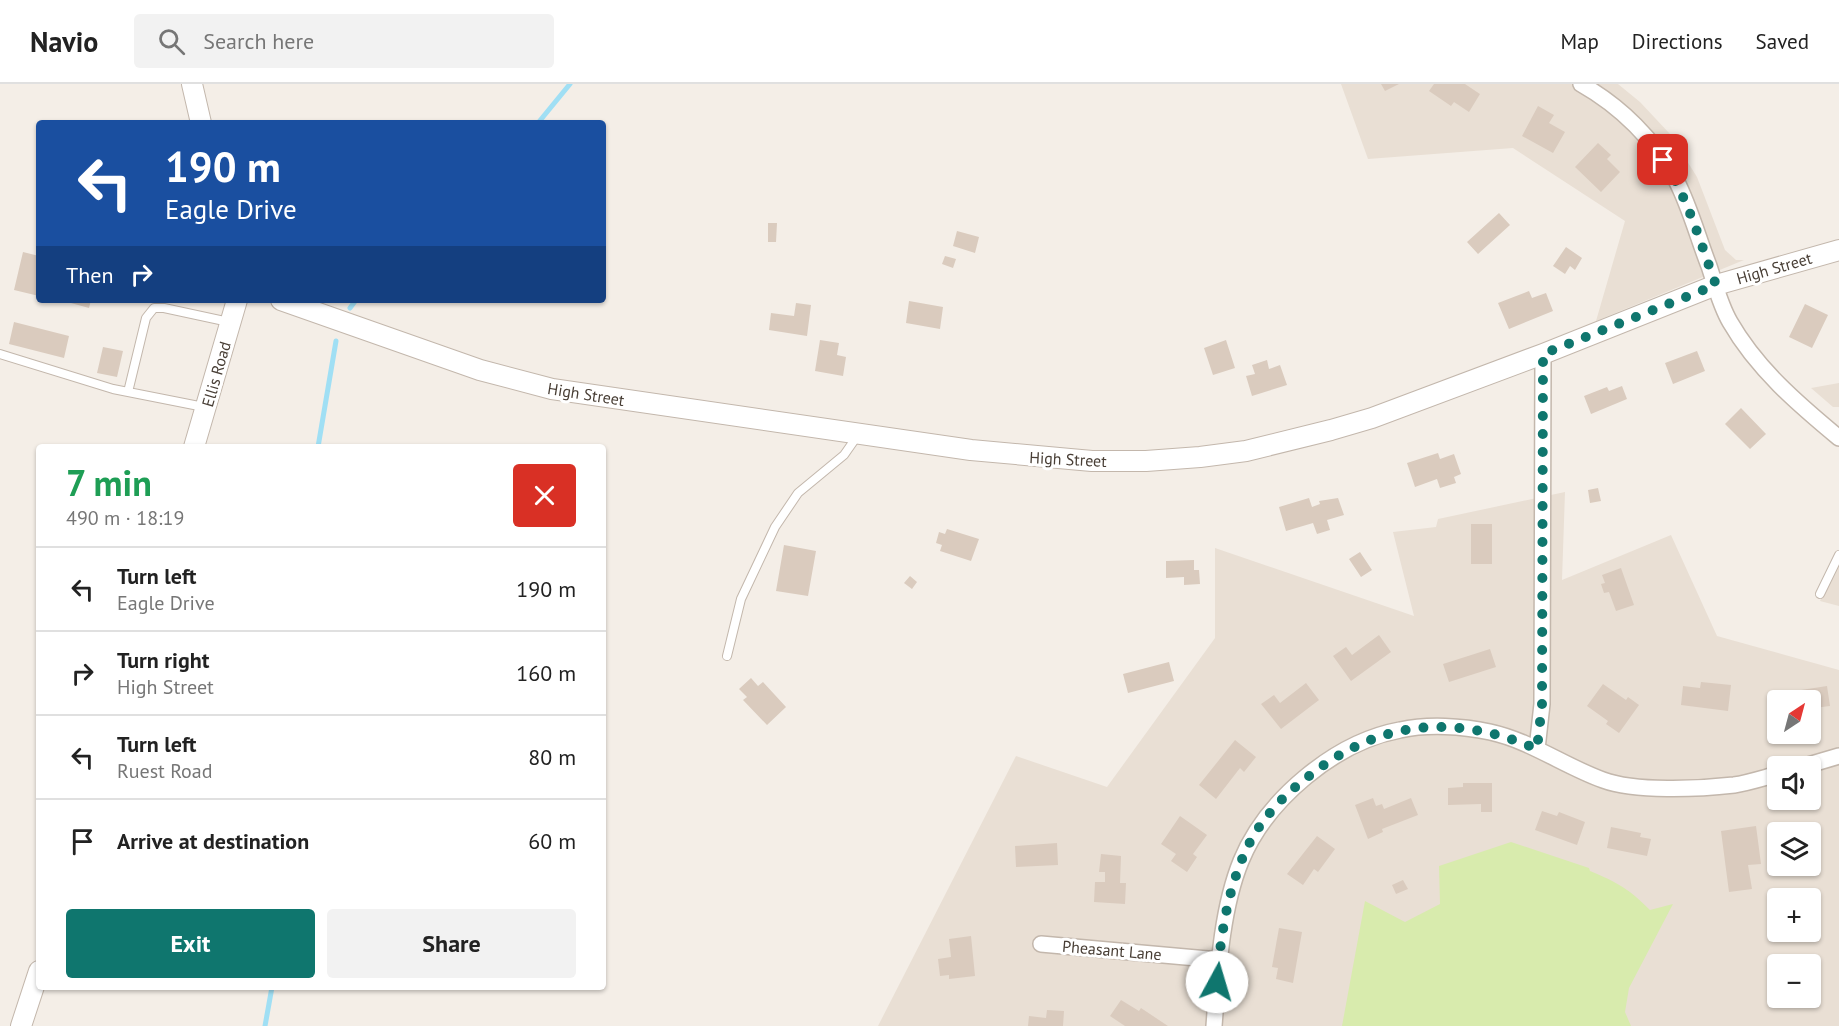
<!DOCTYPE html>
<meta charset="utf-8">
<style>
:root{--surface:#fff;--page:#f2f2f2;--text:#222;--muted:#767676;--line:#e0e0e0;--accent:#0f766e}
body{margin:0;font-family:"PT Sans",sans-serif;background:var(--page);color:var(--text);height:100vh;display:flex;flex-direction:column;font-size:22px;white-space:nowrap}
*{box-sizing:border-box;margin:0}
p{font-size:20px;color:var(--muted)}
.icon{flex:none;width:33px;height:33px;fill:none;stroke:currentColor;stroke-width:2;stroke-linecap:round;stroke-linejoin:round}
.map{position:relative;flex:1;overflow:hidden}
.side{position:absolute;left:36px;top:360px;width:570px;height:546px;display:flex;flex-direction:column;background:var(--surface);border-radius:6px;box-shadow:0 2px 4px #0004}
.side>*{flex:none}
.top-card{position:absolute;left:36px;top:36px;width:570px;height:183px;border-radius:6px;box-shadow:0 2px 4px #0004;background:#1a4fa0;color:#fff;overflow:hidden}
.needle{width:39px;rotate:36deg}
.tools{position:absolute;left:1767px;top:606px;display:grid;gap:12px}
.tools a{display:grid;place-items:center;width:54px;height:54px;border-radius:6px;background:var(--surface);box-shadow:0 2px 4px #0004;font-size:30px}
.pin{position:absolute;display:grid;place-items:center;width:51px;height:51px;color:#fff;margin:-26px;border-radius:12px;box-shadow:0 3px 9px #0006}
.me{position:absolute;width:66px;margin:-33px;rotate:6deg;stroke-linejoin:round;filter:drop-shadow(0 0 4px #0008)}
.turn{display:flex;align-items:center;gap:21px;height:126px;padding:0 30px;font-size:27px}
.turn .icon{width:78px;height:78px;stroke-width:2.5}
.turn b{display:block;font-size:42px;line-height:51px}
.then{display:flex;align-items:center;height:57px;padding:0 30px;background:#0003;gap:12px;font-size:22px}
.round{display:grid;place-items:center;flex:none;width:63px;height:63px;border-radius:6px;background:var(--page)}
.summary{display:flex;align-items:center;justify-content:space-between;height:102px;padding:0 30px}
h1{font-size:36px;font-weight:800;line-height:45px;color:#1e9e55}
.cta{display:flex;gap:12px;margin-top:auto;padding:12px 30px}
.cta a{flex:1;height:69px;border-radius:6px;background:var(--accent);color:#fff;font-size:24px;font-weight:800;line-height:69px;text-align:center}
.cta a+a{background:var(--page);color:var(--text)}
ul{padding:0;list-style:none}
li{display:flex;align-items:center;gap:18px;height:84px;padding:0 30px;border-top:2px solid var(--line)}
li div{flex:1}
li b{display:block;font-size:22px}
li em{font-style:normal}
header{display:flex;align-items:center;gap:36px;box-sizing:border-box;height:84px;padding:0 30px;background:var(--surface);border-bottom:2px solid var(--line)}
header strong{font-size:28px}
nav{display:flex;gap:33px;margin-inline-start:auto;font-size:21px}
.search{width:420px;height:54px;background:var(--page);display:flex;align-items:center;gap:15px;box-sizing:border-box;padding:0 21px;border-radius:6px;color:var(--muted);font-size:22px}
.map>svg:first-child{display:block}
.residential{fill:#e9dfd4;fill-rule:evenodd}
.green{fill:#d8ebad}
.lines{fill:none;stroke-linecap:round;stroke-linejoin:round}
.stream{stroke:#a0dff4;stroke-width:5}
.building{fill:#dacbbe}
.service-casing{stroke:#c3b7ac;stroke-width:10}
.minor-casing{stroke:#c3b7ac;stroke-width:18}
.tertiary-casing{stroke:#c3b7ac;stroke-width:22}
.service{stroke:#fff;stroke-width:8}
.minor{stroke:#fff;stroke-width:15}
.tertiary{stroke:#fff;stroke-width:20}
.route{stroke:#0f766e;stroke-width:10;stroke-dasharray:0 18}
.labels{text-anchor:middle;dominant-baseline:central;stroke-width:6;stroke-linejoin:round;paint-order:stroke}
.street-label{font-size:16px;fill:#483e35;stroke:#fff}
</style>
<header>
<strong>Navio</strong>
<div class="search"><svg class="icon" aria-label="search" viewBox="0 0 24 24"><circle cx="10" cy="10" r="6"/><path d="M15 15l6 6"/></svg>Search here</div>
<nav><a>Map</a><a>Directions</a><a>Saved</a></nav>
</header>
<div class="map">
<svg width="1839" height="942" viewBox="0 0 1839 942">
<rect width="100%" height="100%" fill="#f4eee7"/>
<path class="residential" d="M1341,0H1618L1640,18L1670,50L1697,93L1725,166L1736,176H1744L1596,237L1625,137L1513,64L1368,75Z
M1839,299V323H1833L1811,304Z
M1565,408L1562,496L1671,451L1717,552L1839,586V942H878L1016,672L1107,703L1215,554V464L1414,532L1393,448L1436,443L1438,435ZM1778,616H1810V650H1778ZM1778,682H1810V716H1778ZM1778,748H1810V782H1778ZM1778,814H1810V848H1778ZM1778,880H1810V914H1778Z
M1839,473V522L1820,517Z"/>
<path class="green" d="M1511,758L1589,784L1590,787C1617,798 1629,805 1650,826L1673,820L1629,904L1625,928L1631,942H1342L1365,817L1405,838L1440,820L1439,782Z"/>
<g class="lines">
<path class="stream" d="M538,39L570,0
M350,224L356,216
M318,363L336,257
M265,942L272,903"/>
</g>
<path class="building" d="M1381,0H1399L1385,7Z
M1434,0H1465L1480,10L1469,28L1454,18L1451,22L1429,7Z
M1538,22L1554,31L1549,39L1565,48L1553,69L1522,52Z
M1598,59L1611,71L1607,75L1620,88L1601,108L1575,83Z
M1499,129L1510,141L1478,170L1467,158Z
M768,139H777L776,158H768Z
M957,147L979,153L975,169L953,162Z
M1566,163L1582,174L1575,186L1570,182L1565,190L1553,182Z
M23,168L39,172V212L14,206Z
M945,172L956,175L953,184L942,180Z
M1529,207L1532,214L1546,209L1553,227L1509,245L1498,219Z
M60,216H91L89,224Z
M909,217L943,223L940,245L906,239Z
M796,219L811,221L807,252L769,246L771,229L794,232Z
M1805,220L1828,231L1812,264L1789,253Z
M14,238L69,252L64,274L9,260Z
M820,256L839,259L837,271L846,273L843,292L815,287Z
M1226,256L1235,284L1213,291L1204,264Z
M103,263L123,267L117,293L97,289Z
M1697,267L1705,287L1673,300L1665,279Z
M1267,276L1269,285L1280,281L1287,301L1252,312L1246,292L1255,290L1252,281Z
M1622,302L1627,315L1591,330L1584,312L1607,303L1609,307Z
M1741,324L1766,350L1750,365L1725,340Z
M1438,369L1440,375L1454,370L1461,390L1454,393L1456,399L1440,404L1437,395L1415,403L1407,379Z
M1598,404L1601,417L1590,419L1588,406Z
M1309,414L1312,423L1320,420L1319,417L1338,414L1344,431L1327,436L1330,446L1317,450L1313,439L1286,447L1279,423Z
M1471,440H1492V480H1471Z
M947,445L979,455L971,477L940,467L942,461L936,459L939,448L945,450Z
M784,461L816,467L808,512L776,507Z
M1360,468L1372,486L1361,493L1349,475Z
M1194,476V486H1199L1200,500L1184,501V493L1166,494V477Z
M1621,484L1634,521L1616,527L1609,508L1604,509L1601,500L1605,499L1602,491Z
M910,492L917,498L912,505L904,499Z
M1379,551L1391,568L1351,597L1333,572L1346,563L1352,571Z
M1490,565L1496,583L1449,598L1443,580Z
M1169,578L1174,597L1128,609L1123,590Z
M751,594L758,602L763,598L786,623L767,641L743,616L747,613L739,605Z
M1701,598L1731,601L1728,627L1681,621L1683,602L1700,604Z
M1306,599L1319,616L1281,645L1261,620L1274,611L1280,619Z
M1603,600L1626,616L1628,613L1639,621L1619,649L1606,640L1608,637L1587,622Z
M1827,602L1830,622L1814,624L1816,632L1810,633V616H1783L1782,609Z
M1235,656L1256,673L1244,688L1240,684L1216,715L1199,701Z
M1463,699H1492V728H1481V720L1448,721V704L1463,703Z
M1373,714L1376,722L1382,720L1384,725L1411,714L1418,731L1382,745L1383,748L1368,755L1355,721Z
M1542,727L1557,732L1559,728L1585,738L1577,761L1535,746Z
M1180,732L1207,751L1193,770L1197,773L1187,788L1171,777L1176,770L1161,760Z
M1756,742L1761,780L1748,781L1752,805L1729,808L1721,747Z
M1611,743L1641,749L1640,753L1651,755L1647,772L1607,764Z
M1317,752L1335,765L1318,788L1314,785L1303,801L1287,790Z
M1057,759L1058,781L1016,783L1015,762Z
M1101,770L1121,772L1120,799H1126L1125,820L1094,818L1095,798H1105V788H1099Z
M1403,796L1408,805L1396,810L1392,801Z
M1279,844L1302,848L1293,899L1276,895L1278,884L1272,883Z
M971,852L975,892L949,895V891L940,892L938,875L951,873L949,855Z
M1121,916L1139,927L1141,924L1168,942H1125L1110,932Z
M1047,926L1064,927L1063,942H1028L1029,932L1046,934Z"/>
<g class="lines">
<g class="service-casing">
<path id="service" d="M0,270L113,305L204,323
M128,308L146,234L154,224H164L229,238
M1820,510L1839,471
M727,572L741,515L775,443L798,409L844,371L858,351"/>
</g>
<g class="minor-casing">
<path id="minor" d="M1581,0C1620,22 1655,56 1676,96C1690,123 1698,154 1709,182C1715,200 1720,221 1730,238C1757,285 1798,320 1839,354
M1537,665L1542,620L1543,270
M1805,682L1839,672
M1041,860L1219,876
M1214,942C1218,890 1221,826 1241,777C1266,716 1335,658 1400,646C1428,640 1462,642 1490,648C1531,657 1564,682 1603,696C1635,708 1699,705 1734,701C1748,699 1763,694 1778,690"/>
</g>
<g class="tertiary-casing">
<path id="tertiary" d="M192,0L201,39
M281,216L480,286L552,305L971,366L1092,377H1146L1200,373L1246,367L1331,346L1372,334L1543,270L1716,201L1839,166
M194,363L237,216
M21,942L39,887"/>
</g>
<use href="#service" class="service"/>
<use href="#minor" class="minor"/>
<use href="#tertiary" class="tertiary"/>
</g>
<g class="lines">
<path class="route" d="M1217,898C1220,858 1226,815 1241,778C1253,745 1277,717 1304,696C1376,637 1451,628 1537,665L1542,620L1543,270L1716,201C1700,158 1688,114 1663,76"/>
</g>
<g class="labels">
<g class="street-label">
<text transform="translate(1774 184) rotate(-16)">High Street</text>
<text transform="translate(216 290) rotate(-74)">Ellis Road</text>
<text transform="translate(586 310) rotate(9)">High Street</text>
<text transform="translate(1068 375) rotate(3)">High Street</text>
<text transform="translate(1112 866) rotate(5)">Pheasant Lane</text>
</g>
</g>
</svg>
<div class="tools">
<a><svg class="needle" viewBox="-14 -14 28 28"><path d="M0-13l5 13h-10z" fill="#e53935"/><path d="M0 13l5-13h-10z" fill="#767676"/></svg></a>
<a><svg class="icon" aria-label="sound" viewBox="0 0 24 24"><path d="M4 9h4l5-4v14l-5-4H4zM17 9q2 3 0 6"/></svg></a>
<a><svg class="icon" aria-label="layers" viewBox="0 0 24 24"><path d="M12 4l9 5-9 5-9-5zM3 14l9 5 9-5"/></svg></a>
<a>+</a>
<a>−</a>
</div>
<div class="pin" style="left:1663px;top:76px;background:#d93025"><svg class="icon" aria-label="arrive" viewBox="0 0 24 24"><path d="M6 21V4h12l-3 4 3 4H6"/></svg></div>
<svg class="me" style="left:1217px;top:898px" viewBox="-20 -20 40 40"><circle r="19" fill="#fff"/><path d="M0-13L10 11 0 6-10 11z" fill="#0f766e"/></svg>
<div class="top-card">
<div class="turn"><svg class="icon" aria-label="left" viewBox="0 0 24 24"><path d="M17 20v-9H6M10 6l-5 5 5 5"/></svg><div><b>190 m</b>Eagle Drive</div></div>
<div class="then">Then<svg class="icon" aria-label="right" viewBox="0 0 24 24"><path d="M7 20v-9h11M14 6l5 5-5 5"/></svg></div>
</div>
<section class="side">
<div class="summary"><div><h1>7 min</h1><p>490 m · 18:19</p></div><a class="round" style="background:#d93025;color:#fff"><svg class="icon" aria-label="close" viewBox="0 0 24 24"><path d="M6 6l12 12M18 6L6 18"/></svg></a></div>
<ul>
<li><svg class="icon" aria-label="left" viewBox="0 0 24 24"><path d="M17 20v-9H6M10 6l-5 5 5 5"/></svg><div><b>Turn left</b><p>Eagle Drive</p></div><em>190 m</em></li>
<li><svg class="icon" aria-label="right" viewBox="0 0 24 24"><path d="M7 20v-9h11M14 6l5 5-5 5"/></svg><div><b>Turn right</b><p>High Street</p></div><em>160 m</em></li>
<li><svg class="icon" aria-label="left" viewBox="0 0 24 24"><path d="M17 20v-9H6M10 6l-5 5 5 5"/></svg><div><b>Turn left</b><p>Ruest Road</p></div><em>80 m</em></li>
<li><svg class="icon" aria-label="arrive" viewBox="0 0 24 24"><path d="M6 21V4h12l-3 4 3 4H6"/></svg><div><b>Arrive at destination</b></div><em>60 m</em></li>
</ul>
<div class="cta"><a>Exit</a><a>Share</a></div>
</section>
</div>
